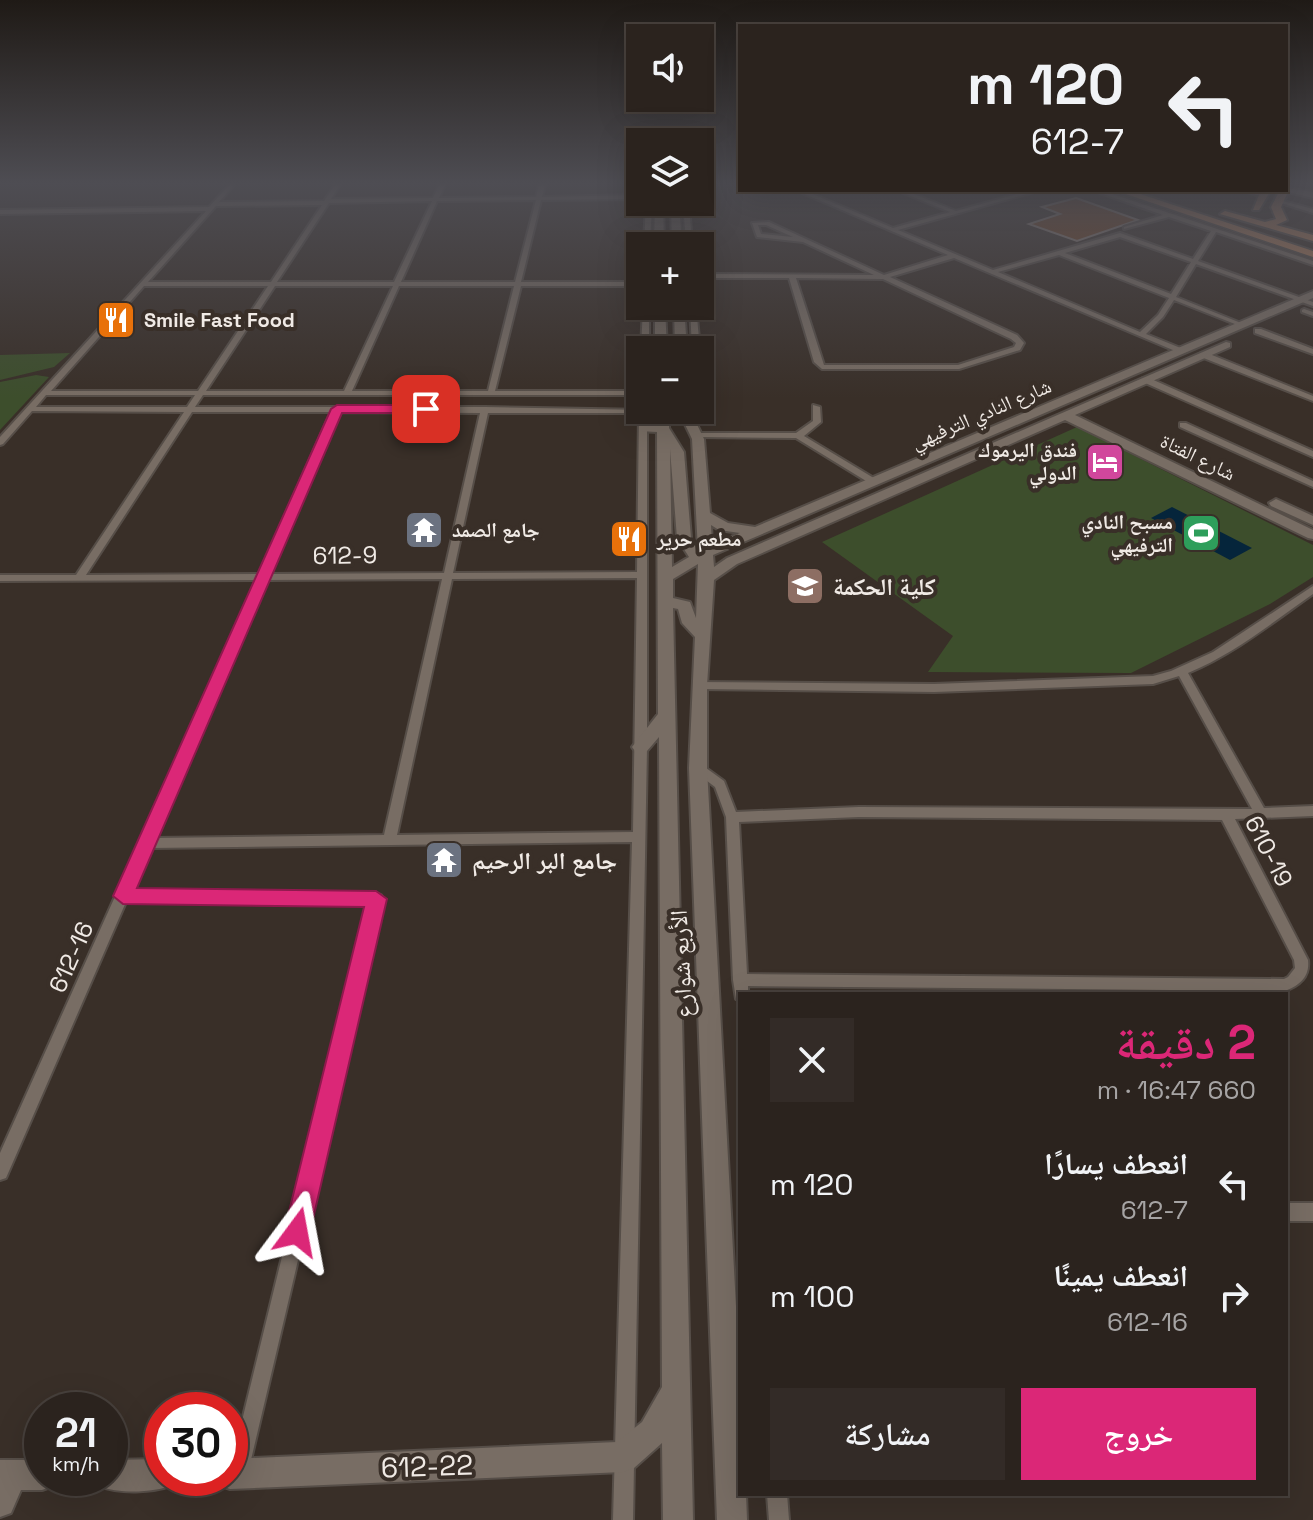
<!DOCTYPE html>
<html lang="ar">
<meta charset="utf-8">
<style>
:root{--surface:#2b231e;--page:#332b27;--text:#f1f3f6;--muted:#a6a4a4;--line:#47403c;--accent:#db2777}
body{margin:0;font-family:"Space Grotesk","Noto Naskh Arabic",sans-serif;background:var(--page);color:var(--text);direction:rtl;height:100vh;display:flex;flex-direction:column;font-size:30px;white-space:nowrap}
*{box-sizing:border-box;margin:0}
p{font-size:26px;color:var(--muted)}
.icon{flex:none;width:44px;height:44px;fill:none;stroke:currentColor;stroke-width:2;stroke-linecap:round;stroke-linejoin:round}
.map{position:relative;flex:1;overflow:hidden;direction:ltr}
.side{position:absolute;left:738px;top:992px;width:550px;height:504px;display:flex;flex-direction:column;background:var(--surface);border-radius:0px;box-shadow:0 8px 32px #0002,0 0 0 2px var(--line);direction:rtl}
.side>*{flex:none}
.top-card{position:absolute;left:738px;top:24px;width:550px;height:168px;border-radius:0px;box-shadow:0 8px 32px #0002,0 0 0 2px var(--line);direction:rtl;background:#2b231e;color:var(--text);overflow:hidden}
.buttons{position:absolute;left:626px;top:24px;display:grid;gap:16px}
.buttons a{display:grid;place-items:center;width:88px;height:88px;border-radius:0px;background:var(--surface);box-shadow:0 8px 32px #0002,0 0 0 2px var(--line);font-size:40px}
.speed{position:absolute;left:24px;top:1392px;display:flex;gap:16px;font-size:40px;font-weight:700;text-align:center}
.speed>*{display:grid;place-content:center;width:104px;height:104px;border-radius:50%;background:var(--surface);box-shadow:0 8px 32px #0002,0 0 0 2px var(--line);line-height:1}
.speed small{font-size:20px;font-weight:400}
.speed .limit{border:12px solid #d22;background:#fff;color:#111}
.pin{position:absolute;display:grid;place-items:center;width:68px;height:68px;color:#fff;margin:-34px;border-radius:16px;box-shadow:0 4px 12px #0006}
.me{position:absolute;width:88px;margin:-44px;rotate:13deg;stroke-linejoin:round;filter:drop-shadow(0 0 6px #0008)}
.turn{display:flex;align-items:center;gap:28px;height:168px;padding:0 32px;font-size:36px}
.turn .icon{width:104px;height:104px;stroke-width:2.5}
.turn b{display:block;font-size:56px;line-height:68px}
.round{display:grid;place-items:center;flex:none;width:84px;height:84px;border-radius:0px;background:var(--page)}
.headline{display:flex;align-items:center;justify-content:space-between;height:136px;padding:0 32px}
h1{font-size:48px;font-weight:600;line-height:60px;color:var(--accent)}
.button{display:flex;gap:16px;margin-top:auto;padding:16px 32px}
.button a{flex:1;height:92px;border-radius:0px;background:var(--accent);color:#fff;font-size:32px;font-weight:600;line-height:92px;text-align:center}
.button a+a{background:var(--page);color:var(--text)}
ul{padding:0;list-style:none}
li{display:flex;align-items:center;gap:24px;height:112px;padding:0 32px}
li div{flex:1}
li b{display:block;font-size:30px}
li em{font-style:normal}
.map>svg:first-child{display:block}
.green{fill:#3d4e2c}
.water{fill:#05253b}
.building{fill:#77411c;stroke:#92857e;stroke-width:2}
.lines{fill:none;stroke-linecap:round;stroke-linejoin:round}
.street-casing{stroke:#564e48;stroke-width:4}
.secondary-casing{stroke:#564e48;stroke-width:4}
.primary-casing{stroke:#564e48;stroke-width:4}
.street{fill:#786d64;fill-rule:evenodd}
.secondary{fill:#786d64;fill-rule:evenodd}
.primary{fill:#b5805c;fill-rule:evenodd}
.route{fill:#db2777;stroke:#8e194d;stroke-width:2}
.labels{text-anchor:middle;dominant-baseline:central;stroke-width:8;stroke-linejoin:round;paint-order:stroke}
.far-poi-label{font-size:20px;font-weight:bold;fill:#f0eae5;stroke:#392f28;text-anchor:start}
.far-street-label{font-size:20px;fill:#f0eae5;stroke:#392f28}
.street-label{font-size:24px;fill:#f0eae5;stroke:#392f28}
.poi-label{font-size:24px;font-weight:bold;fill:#f0eae5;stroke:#392f28;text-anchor:start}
.near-street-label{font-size:28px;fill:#f0eae5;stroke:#392f28}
</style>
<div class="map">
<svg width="1313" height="1520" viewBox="0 0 1313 1520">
<rect width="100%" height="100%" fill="#392f28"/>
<path class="green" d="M70,353L54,367L0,380V355Z
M36,375L49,377L0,430V382Z
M1077,427L1313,545V577L1270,604L1131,673L928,672L953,636L822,542Z"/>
<path class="water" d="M1172,507L1252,548L1230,560L1151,518Z"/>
<path class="building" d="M1076,198L1138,220L1077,241L1029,224L1060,214L1042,207Z"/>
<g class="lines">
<g class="street-casing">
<path id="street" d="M229,185H234L219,202L324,201L335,185H340L331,199L433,198L439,185H445L439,198L536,197L539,185H545L542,197L640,195V199L541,200L521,282H640V286H521L495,391H640V395H203L195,407H485L647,410V747L633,1520H613L632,842L150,848L131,891L376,893L381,895L383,899L246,1481L239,1484L232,1481L230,1470L368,904L126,902L6,1178L0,1180V1153L257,580L0,581V575H76L184,412L32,411L3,444L0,445V437L206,211L0,214V210L209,207ZM536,200L515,282H401L437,201ZM432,201L394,282H277L329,203ZM322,205L271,282H148L216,206ZM144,286H268L198,391H51ZM275,286H393L344,391H206ZM399,286H514L488,391H352ZM46,395H195L187,407H36ZM192,412H331L259,574L86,575ZM340,412L480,413L444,573L269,574ZM488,413H639L637,572L453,573ZM637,578L633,832L397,835L452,579ZM442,579L384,835L154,838L267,580Z
M795,190H803L893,228L950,212L896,190H904L956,211L1032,190H1041L898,230L993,270L1120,233L1193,259L1211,231L1169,217L1124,229V227L1163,215L1092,190H1100L1313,261V265L1216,232L1198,261L1313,302V306L1196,264L1176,297L1246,325L1240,326L1174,300L1163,317L1146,334L1183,349L1184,351L1180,353L954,258L890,277L1017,335L1024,343L1020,350L959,369H822L814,362L789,278H700V274L874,275L803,242L757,237L752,223L769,222L884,275L948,255ZM758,225H766L793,237L761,234ZM1120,237L1191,262L1171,294L1065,253ZM1059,255L1169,298L1158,315L1140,332L998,272ZM796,278L883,279L1011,339L1016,343L1014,347L958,365H824Z
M1242,190H1251L1266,195L1263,197Z
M1275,199L1313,209V213L1275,201Z
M646,202H652L650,246H644Z
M683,202H689L692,246H686Z
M643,306H649V350H641Z
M690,306H696L700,350H692Z
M1304,309L1313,312V316L1302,312V310Z
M1255,329H1261L1313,349V354L1255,333Z
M1201,353H1207L1313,396V401L1201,357Z
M1143,378H1149L1313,451V457L1143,382Z
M813,405L820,407L821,422L804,436L877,480V484H871L796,438L697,437L693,435L697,433H796L813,421Z
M700,409L701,410L700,412L690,421L683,419L692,410Z
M1180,423H1186L1313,481V487L1180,427Z
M1313,586V594C1273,622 1234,654 1188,673L1264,808L1313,806V816L1235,819L1308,960C1310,977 1299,986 1284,991L748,986V994H740V1000L736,999L733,980L726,817L715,787L694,771L692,768L694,765H702L724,781L736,812L859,807L1252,809L1179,676L1153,684L934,692L699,689L695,688L693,685L695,682L934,684L1153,676L1171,671L1213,652ZM859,817L1222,820L1294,960L1295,968L1288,977L1284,979L747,974L739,822Z
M1286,1203H1313V1221H1286Z
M767,1494H787L789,1520H769Z"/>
</g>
<g class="secondary-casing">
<path id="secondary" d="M1286,188L1313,192V198L1280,190Z
M655,202H663L664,246H654Z
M671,202H679L682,246H672Z
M1313,291V298L713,555L714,567L727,558L1226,342L1230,343V347L1075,415L1313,530V539L1308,538L1065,420L737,564L714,580L707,685V768L740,1381V1494H746L747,1520H717L689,768L695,637L682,623L678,609L673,608L693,1520H663L662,1443L634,1468L623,1472L230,1489L219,1485L217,1478H230V1459L617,1442L642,1422L662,1387L659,737L647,751H635L632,747L658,714L657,432L639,431V425L657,424V410H669V428L684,452L691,538L698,550L692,439L678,410H690L704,439L710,513L728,523L755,527ZM670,449L677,538L689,557L672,567ZM711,525L719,530L740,533L712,545ZM698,564L696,618L690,602L673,598V579Z
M655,306H665L667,350H655Z
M674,306H684L687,350H675Z
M1276,499L1313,516V525L1271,506L1269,503Z
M162,1459V1478H175L173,1485C153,1493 119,1494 99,1486L96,1478H110V1460Z
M0,1460H42V1478H56L53,1486L42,1490H21L11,1513L0,1517Z"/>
</g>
<g class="primary-casing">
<path id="primary" d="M1114,190H1128L1313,251V257Z
M1261,190H1271L1259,210H1253Z
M1280,190L1288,192L1281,207L1287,220L1276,225L1313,235V241L1220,214L1225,211L1265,222L1276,219L1271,207Z"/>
</g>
<use href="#street" class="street"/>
<use href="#secondary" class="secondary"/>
<use href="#primary" class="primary"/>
</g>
<linearGradient id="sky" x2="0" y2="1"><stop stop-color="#1f1a16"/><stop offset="0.46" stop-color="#4e4d53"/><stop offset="1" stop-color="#4e4d53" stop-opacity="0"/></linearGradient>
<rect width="1313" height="398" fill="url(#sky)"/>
<path class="route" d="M337,405H426L432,409L426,413H342L137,888L376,891L387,899L310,1232L306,1242L297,1245L288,1242L284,1232L364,907L123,904L113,896L331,409Z"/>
<defs>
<g id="restaurant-square" transform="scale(2)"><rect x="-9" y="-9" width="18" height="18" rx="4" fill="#e8710a" stroke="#392f28"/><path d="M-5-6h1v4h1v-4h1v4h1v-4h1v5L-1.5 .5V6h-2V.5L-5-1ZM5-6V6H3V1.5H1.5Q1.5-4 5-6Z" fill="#fff"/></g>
<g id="hotel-square" transform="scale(2)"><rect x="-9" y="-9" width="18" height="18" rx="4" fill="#d1479c" stroke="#392f28"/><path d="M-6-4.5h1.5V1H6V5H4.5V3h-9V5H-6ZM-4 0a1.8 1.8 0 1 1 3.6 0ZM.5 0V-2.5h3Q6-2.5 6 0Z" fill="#fff"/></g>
<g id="temple-square" transform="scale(2)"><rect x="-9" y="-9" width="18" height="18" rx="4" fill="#6b7280" stroke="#392f28"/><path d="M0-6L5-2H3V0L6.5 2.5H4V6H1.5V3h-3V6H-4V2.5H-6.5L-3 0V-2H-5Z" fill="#fff"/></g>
<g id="stadium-square" transform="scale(2)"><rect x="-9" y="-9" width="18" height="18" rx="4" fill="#2e9e5b" stroke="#392f28"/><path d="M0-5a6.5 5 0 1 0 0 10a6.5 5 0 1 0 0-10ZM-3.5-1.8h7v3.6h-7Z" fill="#fff"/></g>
<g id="university-square" transform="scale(2)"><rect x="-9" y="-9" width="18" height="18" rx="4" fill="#8d6e63" stroke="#392f28"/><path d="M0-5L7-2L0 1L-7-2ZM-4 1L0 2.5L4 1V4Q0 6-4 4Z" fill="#fff"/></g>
</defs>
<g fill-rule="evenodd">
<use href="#restaurant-square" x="116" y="320"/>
<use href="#hotel-square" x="1105" y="462"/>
<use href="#temple-square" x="424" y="530"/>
<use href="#stadium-square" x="1201" y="533"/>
<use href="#restaurant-square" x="629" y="539"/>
<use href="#university-square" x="805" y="586"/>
<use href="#temple-square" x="444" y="860"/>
</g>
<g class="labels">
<g class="far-poi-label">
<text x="144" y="320">Smile Fast Food</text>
<text x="1077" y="450" text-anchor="end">فندق اليرموك<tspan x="1077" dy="23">الدولي</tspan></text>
<text x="1173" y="522" text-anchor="end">مسبح النادي<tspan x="1173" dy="23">الترفيهي</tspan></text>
<text x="452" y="530">جامع الصمد</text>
<text x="657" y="539">مطعم حرير</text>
</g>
<g class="far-street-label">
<text transform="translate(981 414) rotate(-23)">شارع النادي الترفيهي</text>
<text transform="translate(1198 457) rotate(26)">شارع الفتاة</text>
</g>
<g class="street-label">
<text transform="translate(345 555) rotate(-1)">612-9</text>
<text transform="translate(1269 851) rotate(63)">610-19</text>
<text transform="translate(71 957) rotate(-66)">612-16</text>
<text transform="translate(681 964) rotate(-93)">الأربع شوارع</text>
</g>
<g class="poi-label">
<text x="833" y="586">كلية الحكمة</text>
<text x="472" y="860">جامع البر الرحيم</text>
</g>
<g class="near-street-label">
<text transform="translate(427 1466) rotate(-2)">612-22</text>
</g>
</g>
</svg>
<div class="buttons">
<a><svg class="icon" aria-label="sound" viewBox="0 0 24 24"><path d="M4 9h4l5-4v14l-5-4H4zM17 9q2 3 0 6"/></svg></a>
<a><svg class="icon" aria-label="layers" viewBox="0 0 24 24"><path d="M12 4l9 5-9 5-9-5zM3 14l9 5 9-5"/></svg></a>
<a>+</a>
<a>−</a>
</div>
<div class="speed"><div>21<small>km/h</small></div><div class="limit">30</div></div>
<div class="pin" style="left:426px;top:409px;background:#d93025"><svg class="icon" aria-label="arrive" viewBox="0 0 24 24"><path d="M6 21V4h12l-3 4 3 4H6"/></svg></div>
<svg class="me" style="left:297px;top:1232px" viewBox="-20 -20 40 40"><path d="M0-17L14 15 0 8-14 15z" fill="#db2777" stroke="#fff" stroke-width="4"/></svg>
<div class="top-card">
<div class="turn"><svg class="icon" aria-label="left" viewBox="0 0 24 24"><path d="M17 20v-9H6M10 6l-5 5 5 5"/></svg><div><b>120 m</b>612-7</div></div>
</div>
<section class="side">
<div class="headline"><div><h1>2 دقيقة</h1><p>660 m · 16:47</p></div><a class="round"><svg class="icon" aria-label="close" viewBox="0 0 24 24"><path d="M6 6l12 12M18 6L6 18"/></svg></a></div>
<ul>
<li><svg class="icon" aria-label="left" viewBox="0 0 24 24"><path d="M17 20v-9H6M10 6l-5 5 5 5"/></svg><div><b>انعطف يسارًا</b><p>612-7</p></div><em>120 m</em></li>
<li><svg class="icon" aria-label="right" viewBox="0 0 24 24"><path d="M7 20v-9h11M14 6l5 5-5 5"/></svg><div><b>انعطف يمينًا</b><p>612-16</p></div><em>100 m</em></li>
</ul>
<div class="button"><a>خروج</a><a>مشاركة</a></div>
</section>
</div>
